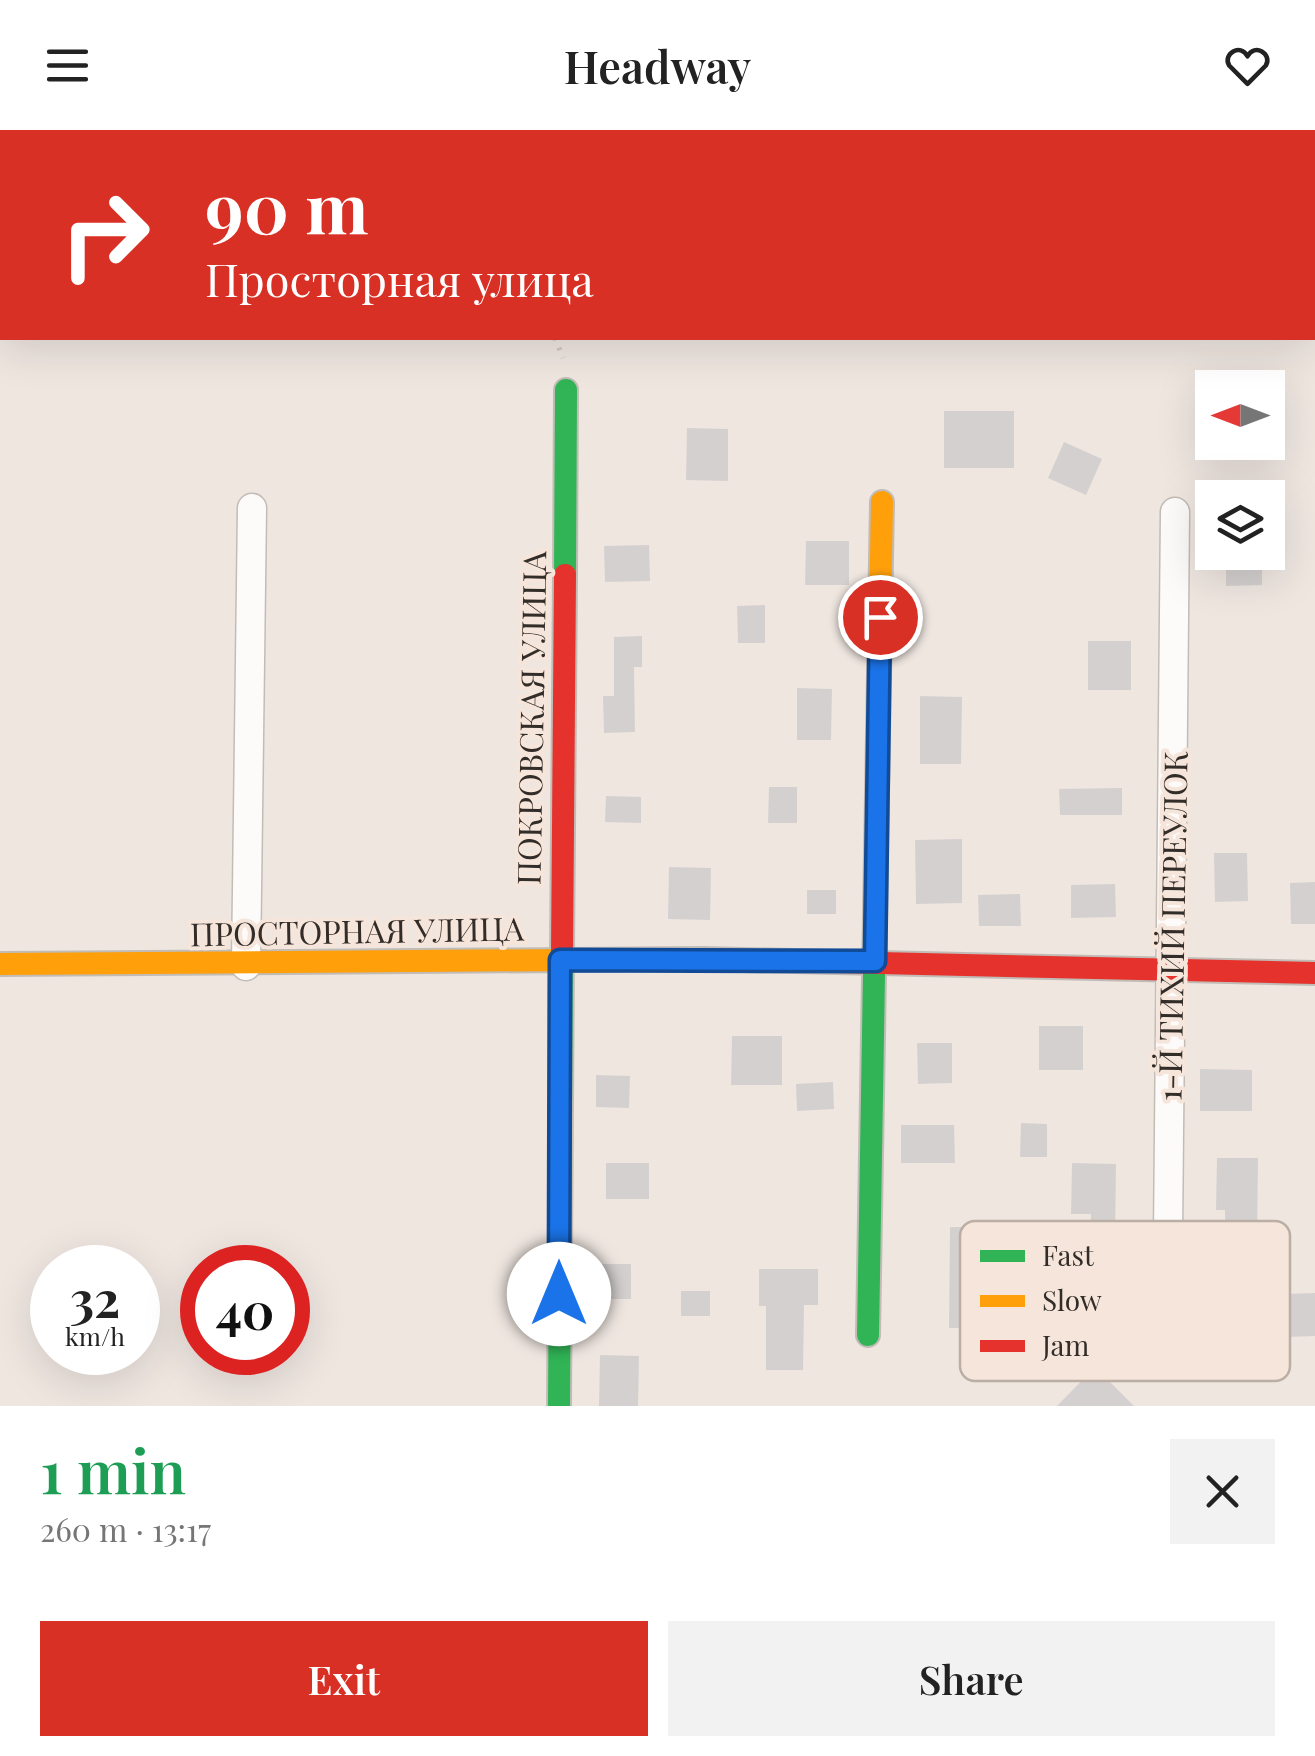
<!DOCTYPE html>
<meta charset="utf-8">
<style>
:root{--surface:#fff;--page:#f2f2f2;--text:#222;--muted:#767676;--accent:#d93025}
body{margin:0;font-family:"Playfair Display",serif;background:var(--page);color:var(--text);height:100vh;display:flex;flex-direction:column;font-size:38px;white-space:nowrap}
*{box-sizing:border-box;margin:0}
p{font-size:32px;color:var(--muted)}
.icon{flex:none;width:55px;height:55px;fill:none;stroke:currentColor;stroke-width:2;stroke-linecap:round;stroke-linejoin:round}
.map{position:relative;height:1276px;overflow:hidden}
.side{display:flex;flex-direction:column;background:var(--surface);flex:1}
.side>*{flex:none}
.banner{position:absolute;left:0px;top:0px;width:1315px;height:210px;box-shadow:0 10px 40px #0002;background:#d93025;color:#fff;overflow:hidden}
.needle{width:65px;rotate:270deg}
.fabs{position:absolute;left:1195px;top:240px;display:grid;gap:20px}
.fabs a{display:grid;place-items:center;width:90px;height:90px;border-radius:0px;background:var(--surface);box-shadow:0 10px 40px #0002;font-size:50px}
.speed{position:absolute;left:30px;top:1115px;display:flex;gap:20px;font-size:50px;font-weight:700;text-align:center}
.speed>*{display:grid;place-content:center;width:130px;height:130px;border-radius:50%;background:var(--surface);box-shadow:0 10px 40px #0002;line-height:1}
.speed small{font-size:25px;font-weight:400}
.speed .limit{border:15px solid #d22;background:#fff;color:#111}
.pin{position:absolute;display:grid;place-items:center;width:85px;height:85px;color:#fff;margin:-42px;border:5px solid #fff;border-radius:50%;box-shadow:0 2px 10px #0007}
.me{position:absolute;width:110px;margin:-55px;rotate:0deg;stroke-linejoin:round;filter:drop-shadow(0 0 8px #0008)}
.turn{display:flex;align-items:center;gap:35px;height:210px;padding:0 40px;font-size:45px}
.turn .icon{width:130px;height:130px;stroke-width:2.5}
.turn b{display:block;font-size:70px;line-height:85px}
.round{display:grid;place-items:center;flex:none;width:105px;height:105px;border-radius:0px;background:var(--page)}
.overview{display:flex;align-items:center;justify-content:space-between;height:170px;padding:0 40px}
h1{font-size:60px;font-weight:600;line-height:75px;color:#1e9e55}
.primary-button{display:flex;gap:20px;margin-top:auto;padding:20px 40px}
.primary-button a{flex:1;height:115px;border-radius:0px;background:var(--accent);color:#fff;font-size:40px;font-weight:600;line-height:115px;text-align:center}
.primary-button a+a{background:var(--page);color:var(--text)}
header{display:flex;justify-content:space-between;align-items:center;height:130px;padding:0 40px;background:var(--surface);font-size:45px;font-weight:600}
.map>svg:first-child{display:block}
.building{fill:#d5d0d0}
.lines{fill:none;stroke-linecap:round;stroke-linejoin:round}
.street-casing{stroke:#c2bcb7;stroke-width:31}
.fast-casing{stroke:#c2bcb7;stroke-width:26}
.slow-casing{stroke:#c2bcb7;stroke-width:26}
.jam-casing{stroke:#c2bcb7;stroke-width:26}
.path{stroke:#cbc7c4;stroke-width:5;stroke-dasharray:2.5 8;stroke-linecap:butt}
.street{stroke:#fdfbfa;stroke-width:28}
.fast{stroke:#30b455;stroke-width:22}
.slow{stroke:#ff9f0a;stroke-width:22}
.jam{stroke:#e5322d;stroke-width:22}
.route-casing{stroke:#114b97;stroke-width:25}
.route{stroke:#1a73e8;stroke-width:18}
.labels{text-anchor:middle;dominant-baseline:central;stroke-width:8;stroke-linejoin:round;paint-order:stroke}
.street-label{font-size:32px;fill:#332d29;stroke:#f5e5da}
.key{fill:#f5e5da;stroke:#bbaea5;stroke-width:2.5}
.key-label{font-size:28px;fill:#332d29}
</style>
<header><svg class="icon" aria-label="menu" viewBox="0 0 24 24"><path d="M4 6h16M4 12h16M4 18h16"/></svg>Headway<svg class="icon" aria-label="heart" viewBox="0 0 24 24"><path d="M12 20l-8-8c-3-5 5-10 8-4 3-6 11-1 8 4z"/></svg></header>
<div class="map">
<svg width="1315" height="1276" viewBox="0 0 1315 1276">
<rect width="100%" height="100%" fill="#efe6e0"/>
<path class="building" d="M944,281H1014V338H944Z
M687,298L728,299V351L686,350Z
M1064,312L1102,329L1086,365L1048,348Z
M806,411H849V455H805Z
M649,415L650,451L605,452L604,416Z
M1226,422H1262V455L1226,456Z
M765,475V513H738L737,476Z
M642,506V537H634L635,602L604,603L603,566H614V507Z
M1088,511H1131V560H1088Z
M797,558L832,559L831,610H797Z
M920,566L962,567L961,634H920Z
M769,657H797V693H768Z
M1122,658V685H1060L1059,659Z
M606,666L641,667V693L605,692Z
M962,709V773L916,774L915,710Z
M1214,723H1247L1248,771L1215,772Z
M669,737L711,738L710,790L668,789Z
M1315,752V794H1291L1290,753Z
M1115,754L1116,787L1071,788V755Z
M807,760H836V784H807Z
M1020,764L1021,796H979L978,765Z
M1039,896H1083V940H1039Z
M732,906H782V955H731Z
M917,913H952V953L918,954Z
M1200,939L1252,940V981H1200Z
M596,945L630,946L629,978L596,977Z
M833,952L834,979L797,981L796,954Z
M1021,993L1047,994V1027H1020Z
M901,995H954L955,1033H901Z
M1217,1028H1258L1257,1113H1267V1155L1225,1156V1080H1216Z
M606,1033H649V1069H606Z
M1072,1033L1116,1034L1115,1110L1127,1111V1143L1089,1142L1091,1084H1071Z
M950,1097H995V1198H949Z
M595,1134H631V1169H595Z
M759,1139H818V1175H804L803,1240H766V1176H759Z
M681,1161H710V1186H681Z
M1315,1163V1206L1287,1207L1286,1164Z
M600,1225L639,1226L638,1276H599Z
M1095,1237L1134,1276H1057Z"/>
<g class="lines">
<g class="street-casing">
<path id="street" d="M246,836L252,378
M1167,1209L1175,382"/>
</g>
<g class="fast-casing">
<path id="fast" d="M565,445L566,260
M868,1205L879,544
M559,1276L562,824"/>
</g>
<g class="slow-casing">
<path id="slow" d="M879,544L882,372
M0,834L703,829"/>
</g>
<g class="jam-casing">
<path id="jam" d="M562,824L565,445
M703,829L1315,843"/>
</g>
<path class="path" d="M467,0L469,2
M0,1L5,0
M555,208L563,228"/>
<use href="#street" class="street"/>
<use href="#fast" class="fast"/>
<use href="#slow" class="slow"/>
<use href="#jam" class="jam"/>
</g>
<g class="lines">
<g class="route-casing">
<path id="route" d="M559,1164L560,830L875,831L880,487"/>
</g>
<use href="#route" class="route"/>
</g>
<g class="labels">
<g class="street-label">
<text transform="translate(530 588) rotate(-89)">ПОКРОВСКАЯ УЛИЦА</text>
<text transform="translate(1171 796) rotate(-89)">1-Й ТИХИЙ ПЕРЕУЛОК</text>
<text transform="translate(357 800) rotate(-1)">ПРОСТОРНАЯ УЛИЦА</text>
</g>
</g>
<rect x="960" y="1091" width="330" height="160" rx="15" class="key"/>
<rect x="980" y="1120" width="45" height="12" fill="#30b455"/>
<rect x="980" y="1165" width="45" height="12" fill="#ff9f0a"/>
<rect x="980" y="1210" width="45" height="12" fill="#e5322d"/>
<g class="key-label">
<text x="1042" y="1136">Fast</text>
<text x="1042" y="1181">Slow</text>
<text x="1042" y="1226">Jam</text>
</g>
</svg>
<div class="fabs">
<a><svg class="needle" viewBox="-14 -14 28 28"><path d="M0-13l5 13h-10z" fill="#e53935"/><path d="M0 13l5-13h-10z" fill="#767676"/></svg></a>
<a><svg class="icon" aria-label="layers" viewBox="0 0 24 24"><path d="M12 4l9 5-9 5-9-5zM3 14l9 5 9-5"/></svg></a>
</div>
<div class="speed"><div>32<small>km/h</small></div><div class="limit">40</div></div>
<div class="pin" style="left:880px;top:487px;background:#d93025"><svg class="icon" aria-label="arrive" viewBox="0 0 24 24"><path d="M6 21V4h12l-3 4 3 4H6"/></svg></div>
<svg class="me" style="left:559px;top:1164px" viewBox="-20 -20 40 40"><circle r="19" fill="#fff"/><path d="M0-13L10 11 0 6-10 11z" fill="#1a73e8"/></svg>
<div class="banner">
<div class="turn"><svg class="icon" aria-label="right" viewBox="0 0 24 24"><path d="M7 20v-9h11M14 6l5 5-5 5"/></svg><div><b>90 m</b>Просторная улица</div></div>
</div>
</div>
<section class="side">
<div class="overview"><div><h1>1 min</h1><p>260 m · 13:17</p></div><a class="round"><svg class="icon" aria-label="close" viewBox="0 0 24 24"><path d="M6 6l12 12M18 6L6 18"/></svg></a></div>
<div class="primary-button"><a>Exit</a><a>Share</a></div>
</section>
